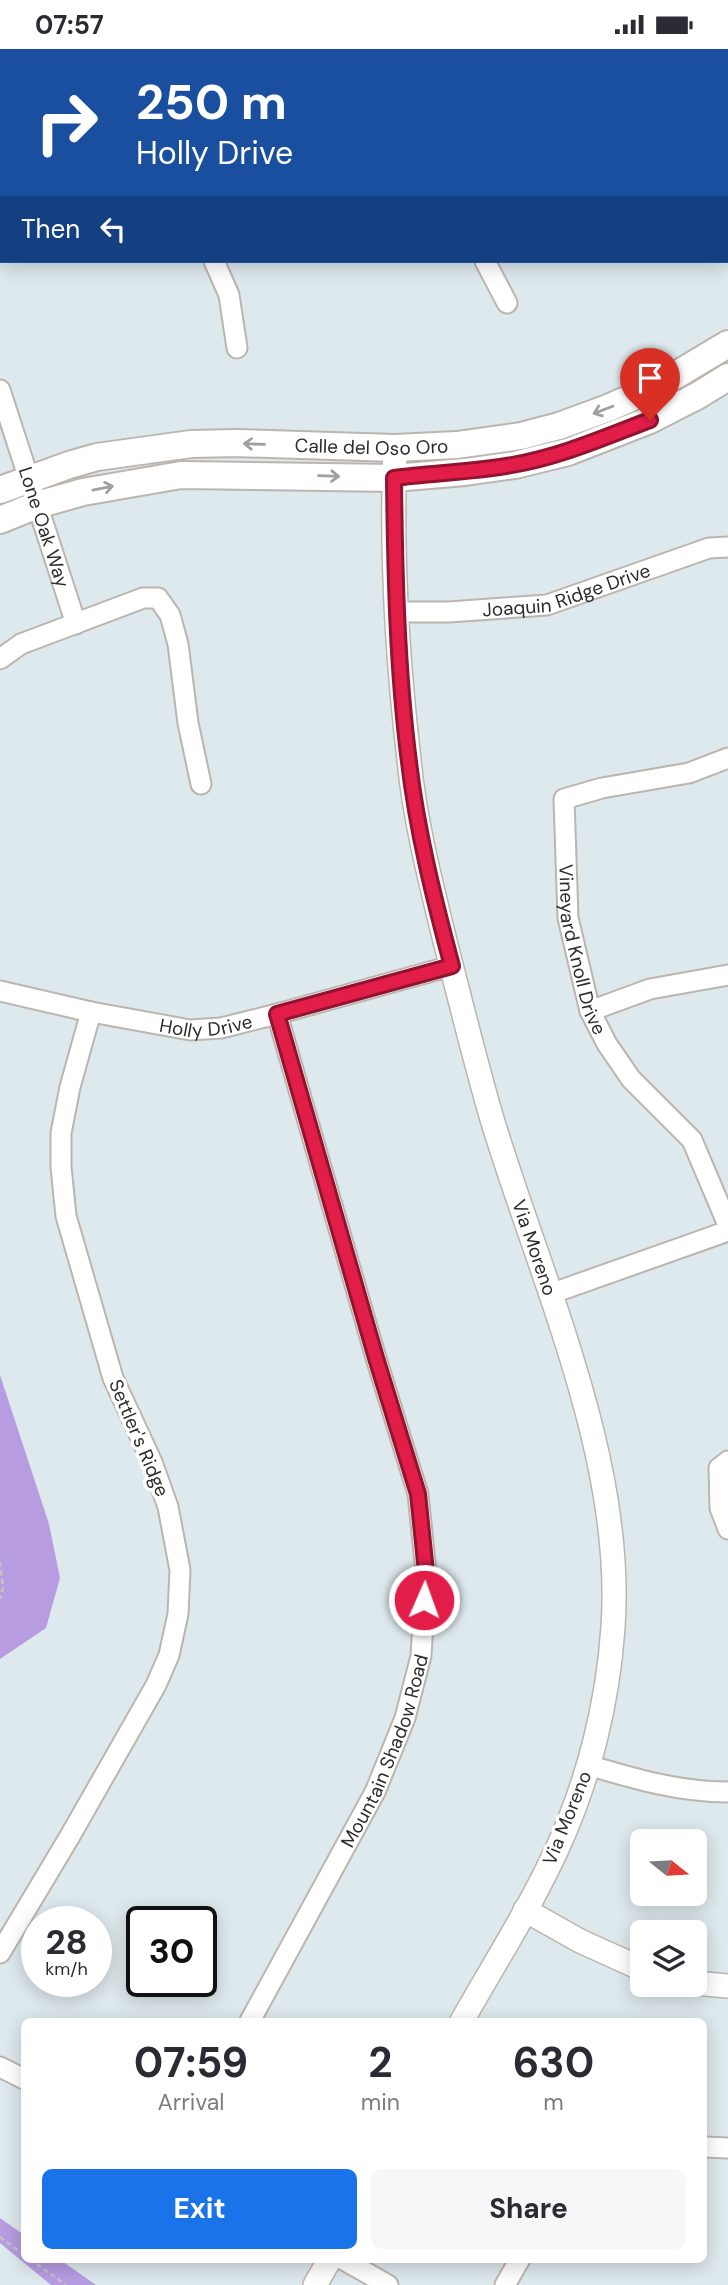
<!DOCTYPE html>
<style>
:root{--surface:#fff;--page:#f7f7f7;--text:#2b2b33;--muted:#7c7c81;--accent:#1a73e8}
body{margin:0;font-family:"DM Sans",sans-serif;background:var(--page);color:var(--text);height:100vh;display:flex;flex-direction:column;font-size:26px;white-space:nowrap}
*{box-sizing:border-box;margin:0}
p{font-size:23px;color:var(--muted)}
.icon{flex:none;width:38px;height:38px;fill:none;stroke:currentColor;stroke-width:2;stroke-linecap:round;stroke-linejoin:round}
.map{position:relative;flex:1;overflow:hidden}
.details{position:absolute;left:21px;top:1969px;width:686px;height:245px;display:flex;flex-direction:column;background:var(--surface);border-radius:10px;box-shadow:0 4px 18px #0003}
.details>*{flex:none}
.guide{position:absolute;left:0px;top:0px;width:728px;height:214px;box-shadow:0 4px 18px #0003;background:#1a4fa0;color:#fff;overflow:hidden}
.needle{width:46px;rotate:108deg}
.fabs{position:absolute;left:630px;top:1780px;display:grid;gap:14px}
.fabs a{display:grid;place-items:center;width:77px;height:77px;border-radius:10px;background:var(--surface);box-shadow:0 4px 18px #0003;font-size:35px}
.speed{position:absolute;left:21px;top:1857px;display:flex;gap:14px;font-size:35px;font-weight:700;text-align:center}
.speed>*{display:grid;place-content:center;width:91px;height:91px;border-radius:50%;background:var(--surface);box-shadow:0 4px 18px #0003;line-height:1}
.speed small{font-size:18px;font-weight:400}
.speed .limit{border:4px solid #111;border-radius:10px;background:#fff;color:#111}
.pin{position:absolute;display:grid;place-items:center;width:60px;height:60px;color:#fff;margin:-72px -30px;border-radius:50% 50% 50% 0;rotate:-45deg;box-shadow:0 0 7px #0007}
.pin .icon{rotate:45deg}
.me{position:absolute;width:77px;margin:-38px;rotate:2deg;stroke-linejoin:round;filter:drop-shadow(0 0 5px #0008)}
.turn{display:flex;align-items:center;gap:24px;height:147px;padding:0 21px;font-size:32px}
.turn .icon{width:91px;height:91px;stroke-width:2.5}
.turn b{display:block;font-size:49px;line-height:60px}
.then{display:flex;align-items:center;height:66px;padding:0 21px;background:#0003;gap:14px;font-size:26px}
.eta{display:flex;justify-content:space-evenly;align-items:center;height:119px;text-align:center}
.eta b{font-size:42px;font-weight:700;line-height:49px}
.cta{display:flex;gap:14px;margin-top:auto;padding:14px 21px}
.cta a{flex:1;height:80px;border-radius:10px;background:var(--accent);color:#fff;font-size:28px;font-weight:700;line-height:80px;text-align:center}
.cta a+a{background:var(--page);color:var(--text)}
.status{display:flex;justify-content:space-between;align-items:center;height:49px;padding:0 35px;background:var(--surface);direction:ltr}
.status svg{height:19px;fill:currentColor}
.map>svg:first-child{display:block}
.green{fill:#b79ce2}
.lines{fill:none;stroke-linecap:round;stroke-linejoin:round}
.minor-casing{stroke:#bcb5af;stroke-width:23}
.tertiary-casing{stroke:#bcb5af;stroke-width:26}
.secondary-casing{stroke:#bcb5af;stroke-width:30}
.path{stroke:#c4c4c4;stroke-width:2.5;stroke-dasharray:5 3.5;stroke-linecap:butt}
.minor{stroke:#fff;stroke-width:19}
.tertiary{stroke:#fff;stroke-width:23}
.secondary{stroke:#fff;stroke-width:26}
.oneway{stroke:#a0a0a0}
.route-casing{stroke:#92132f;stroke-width:18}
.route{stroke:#e11d48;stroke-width:12}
.labels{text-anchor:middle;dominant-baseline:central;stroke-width:7;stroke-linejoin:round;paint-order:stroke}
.street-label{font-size:19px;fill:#2c2c2c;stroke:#fff}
</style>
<div class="status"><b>07:57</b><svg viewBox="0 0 49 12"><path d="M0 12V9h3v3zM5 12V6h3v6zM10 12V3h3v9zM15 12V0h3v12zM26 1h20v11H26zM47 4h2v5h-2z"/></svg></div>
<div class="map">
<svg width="728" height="2236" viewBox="0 0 728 2236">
<rect width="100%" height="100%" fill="#dee9ed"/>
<path class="green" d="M0,1326L49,1475L60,1529L46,1579L0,1610Z
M0,2169L24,2186V2210H59L96,2236H51L0,2194Z"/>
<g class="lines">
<g class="minor-casing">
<g id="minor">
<path d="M374,0L375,2"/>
<path d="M328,2L330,0"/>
<path d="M0,124H2"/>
<path d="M214,212L229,246L237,299"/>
<path d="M485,212L507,254"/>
<path id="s1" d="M0,341L76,575"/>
<path id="s2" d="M397,563H449L547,556L709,499L728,498"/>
<path d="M0,610L21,595L143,549H158L170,566L178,595L188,674L201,735"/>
<path id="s3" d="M728,709L689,724L602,739L564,750L568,869L590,962L607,995L631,1030L692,1091L728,1176"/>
<path id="s4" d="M0,942L91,963L190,981L221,979L277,965L451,917"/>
<path d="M590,962L650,940L728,926"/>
<path d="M550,1245L728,1182"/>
<path d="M728,1412L719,1419L720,1459L728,1480"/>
<path d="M588,1716C635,1730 679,1743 728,1743"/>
<path d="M0,1904L70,1787L156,1636L169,1606L178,1565L180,1521L168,1458L152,1413L113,1329L66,1167L61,1118V1084L70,1038L91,963"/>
<path id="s5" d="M250,1972L375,1743L405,1669L421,1607L426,1523L418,1445L376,1309L277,965"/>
<path d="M0,2018L24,2030"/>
<path d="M704,2098L728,2099"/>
<path d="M342,2210L388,2236"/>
<path d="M505,2236L520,2210"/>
</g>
</g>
<g class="tertiary-casing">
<g id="tertiary">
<path id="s6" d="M395,399C391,502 397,608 409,711C415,773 431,835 446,896C461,954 475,1012 492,1070C540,1229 625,1409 613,1578C608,1653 589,1731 557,1800C530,1859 494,1915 462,1972"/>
<path d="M525,1861L580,1892L642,1920"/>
<path d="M695,1934L728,1937"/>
<path d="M315,2236L330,2210"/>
</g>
</g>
<g class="secondary-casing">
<g id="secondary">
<path d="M637,0L638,2"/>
<path d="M726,143L728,146"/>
<path id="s7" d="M0,441L69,416L97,408L191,395L236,394L395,399L457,396L521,387L559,377L608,359L656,338L728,295"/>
<path d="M0,471L37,456L83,443L181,426L394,429L465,423L515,416L568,403L650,371L697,347L728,328"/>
</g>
</g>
<path class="path" d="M0,1513L3,1539L0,1550
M0,2188L24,2206
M30,2210L66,2236"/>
<use href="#minor" class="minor"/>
<use href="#tertiary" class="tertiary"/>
<use href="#secondary" class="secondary"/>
</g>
<defs><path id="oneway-shaft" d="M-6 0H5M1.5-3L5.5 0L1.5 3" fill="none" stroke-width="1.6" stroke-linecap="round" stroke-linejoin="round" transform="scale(1.75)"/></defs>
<g class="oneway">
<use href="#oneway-shaft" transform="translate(603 361) rotate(159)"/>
<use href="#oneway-shaft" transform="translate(254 395) rotate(-178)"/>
<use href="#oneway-shaft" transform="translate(329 427) rotate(2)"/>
<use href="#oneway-shaft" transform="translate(103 439) rotate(-11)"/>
</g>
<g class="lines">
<g class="route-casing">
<path id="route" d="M424,1551L426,1523L418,1445L376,1309L277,965L452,917C434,850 417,782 409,713C397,619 395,523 394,429C433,424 473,423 512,416C560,408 605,388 650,371"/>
</g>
<use href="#route" class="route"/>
</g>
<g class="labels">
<g class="street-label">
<text stroke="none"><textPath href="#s7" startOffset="378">Calle del Oso Oro</textPath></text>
<text stroke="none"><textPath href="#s1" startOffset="144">Lone Oak Way</textPath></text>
<text stroke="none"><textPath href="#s2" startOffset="172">Joaquin Ridge Drive</textPath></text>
<text stroke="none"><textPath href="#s3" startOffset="322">Vineyard Knoll Drive</textPath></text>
<text stroke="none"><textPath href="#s4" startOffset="210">Holly Drive</textPath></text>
<text stroke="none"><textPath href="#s6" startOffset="817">Via Moreno</textPath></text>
<text transform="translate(139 1389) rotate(67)">Settler's Ridge</text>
<text stroke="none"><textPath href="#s5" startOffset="303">Mountain Shadow Road</textPath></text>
<text transform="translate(567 1769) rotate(-68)">Via Moreno</text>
</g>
</g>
</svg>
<div class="fabs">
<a><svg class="needle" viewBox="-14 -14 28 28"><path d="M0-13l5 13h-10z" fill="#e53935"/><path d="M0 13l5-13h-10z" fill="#7c7c81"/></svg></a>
<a><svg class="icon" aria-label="layers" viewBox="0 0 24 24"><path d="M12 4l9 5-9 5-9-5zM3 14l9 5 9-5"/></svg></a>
</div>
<div class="speed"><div>28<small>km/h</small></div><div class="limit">30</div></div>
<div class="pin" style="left:650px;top:371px;background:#d93025"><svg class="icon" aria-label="arrive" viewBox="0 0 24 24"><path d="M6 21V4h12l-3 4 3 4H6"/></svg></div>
<svg class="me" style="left:424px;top:1551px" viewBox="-20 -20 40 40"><circle r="17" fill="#e11d48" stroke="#fff" stroke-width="3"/><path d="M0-11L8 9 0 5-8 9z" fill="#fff"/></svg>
<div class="guide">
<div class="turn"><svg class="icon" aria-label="right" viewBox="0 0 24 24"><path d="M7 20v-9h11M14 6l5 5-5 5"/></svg><div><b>250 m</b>Holly Drive</div></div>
<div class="then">Then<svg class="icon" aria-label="left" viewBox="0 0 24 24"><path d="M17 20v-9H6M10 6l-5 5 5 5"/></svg></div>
</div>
<section class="details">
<div class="eta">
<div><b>07:59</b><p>Arrival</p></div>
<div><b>2</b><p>min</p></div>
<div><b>630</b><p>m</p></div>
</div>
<div class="cta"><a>Exit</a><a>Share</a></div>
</section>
</div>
